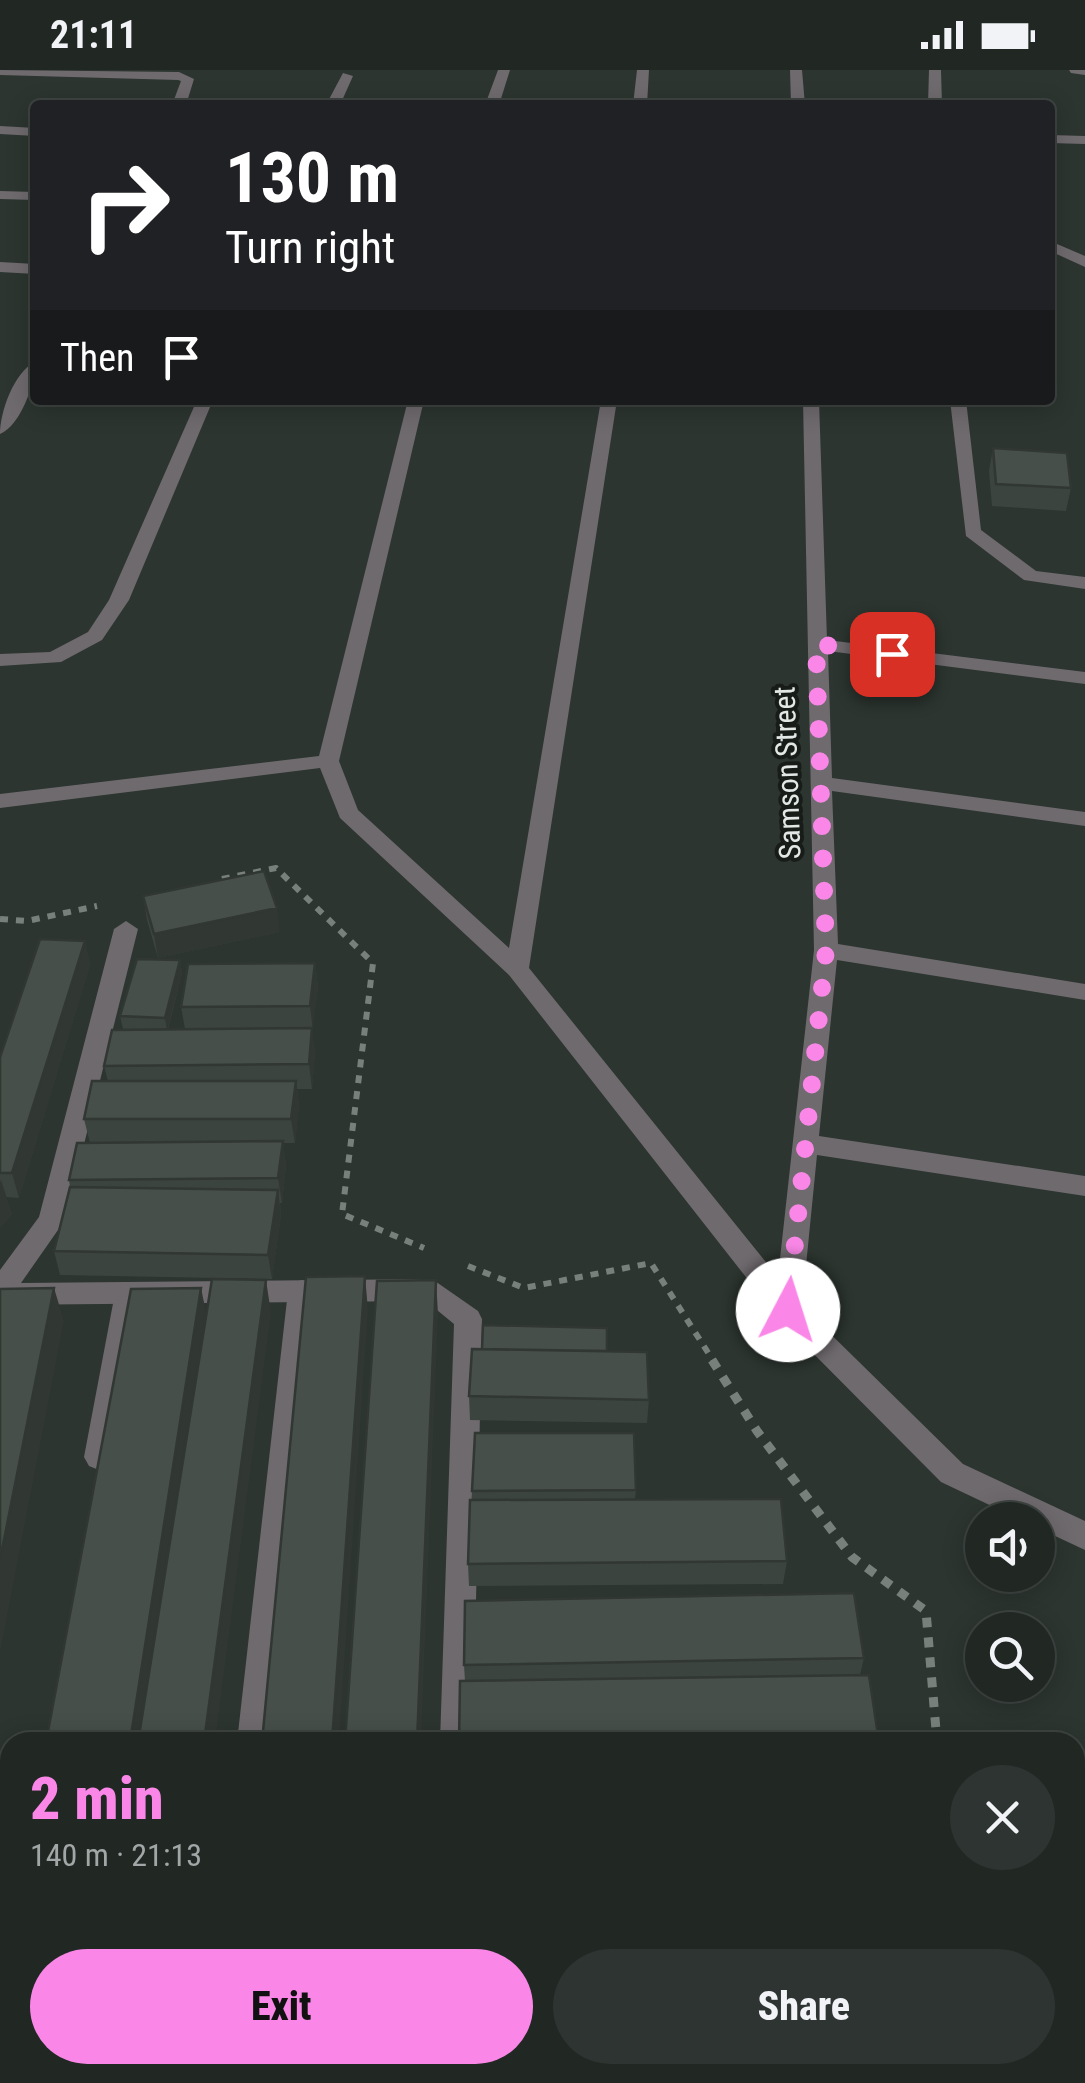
<!DOCTYPE html>
<meta charset="utf-8">
<style>
:root{--surface:#212824;--page:#2d3431;--text:#f1f3f6;--muted:#a2a6a6;--line:#3e4441;--accent:#fa87e7}
body{margin:0;font-family:"Roboto Condensed",sans-serif;background:var(--page);color:var(--text);height:100vh;display:flex;flex-direction:column;font-size:38px;white-space:nowrap}
*{box-sizing:border-box;margin:0}
p{font-size:32px;color:var(--muted)}
.icon{flex:none;width:55px;height:55px;fill:none;stroke:currentColor;stroke-width:2;stroke-linecap:round;stroke-linejoin:round}
.map{position:relative;flex:1;overflow:hidden}
.details{position:absolute;left:0px;top:1662px;width:1085px;height:352px;display:flex;flex-direction:column;background:var(--surface);border-radius:30px 30px 0 0;box-shadow:0 5px 25px #0003,0 0 0 2px var(--line)}
.details>*{flex:none}
.banner{position:absolute;left:30px;top:30px;width:1025px;height:305px;border-radius:10px;box-shadow:0 5px 25px #0003,0 0 0 2px var(--line);background:#202124;color:#fff;overflow:hidden}
.tools{position:absolute;left:965px;top:1432px;display:grid;gap:20px}
.tools a{display:grid;place-items:center;width:90px;height:90px;border-radius:50%;background:var(--surface);box-shadow:0 5px 25px #0003,0 0 0 2px var(--line);font-size:50px}
.pin{position:absolute;display:grid;place-items:center;width:85px;height:85px;color:#fff;margin:-42px;border-radius:20px;box-shadow:0 5px 15px #0006}
.me{position:absolute;width:110px;margin:-55px;rotate:5deg;stroke-linejoin:round;filter:drop-shadow(0 0 8px #0008)}
.turn{display:flex;align-items:center;gap:35px;height:210px;padding:0 30px;font-size:45px}
.turn .icon{width:130px;height:130px;stroke-width:2.5}
.turn b{display:block;font-size:70px;line-height:85px}
.then{display:flex;align-items:center;height:95px;padding:0 30px;background:#0003;gap:20px;font-size:38px}
.round{display:grid;place-items:center;flex:none;width:105px;height:105px;border-radius:52px;background:var(--page)}
.summary{display:flex;align-items:center;justify-content:space-between;height:170px;padding:0 30px}
h1{font-size:60px;font-weight:800;line-height:75px;color:var(--accent)}
.cta{display:flex;gap:20px;margin-top:auto;padding:20px 30px}
.cta a{flex:1;height:115px;border-radius:60px;background:var(--accent);color:#111;font-size:40px;font-weight:800;line-height:115px;text-align:center}
.cta a+a{background:var(--page);color:var(--text)}
.status{display:flex;justify-content:space-between;align-items:center;height:70px;padding:0 50px;background:var(--surface);direction:ltr}
.status svg{height:28px;fill:currentColor}
.map>svg:first-child{display:block}
.lines{fill:none;stroke-linecap:round;stroke-linejoin:round}
.path-far1{stroke:#78807b;stroke-width:6;stroke-dasharray:8 8;stroke-linecap:butt}
.path{stroke:#78807b;stroke-width:9;stroke-dasharray:10 10;stroke-linecap:butt}
.service{fill:#6f6a6e;fill-rule:evenodd}
.minor{fill:#6f6a6e;fill-rule:evenodd}
.wall{fill:#3c443f}
.shaded-wall{fill:#313733}
.building{fill:#464f49;stroke:#313733;stroke-width:2.5}
.route{stroke:#fa87e7;stroke-width:18;stroke-dasharray:0 32.4}
.labels{text-anchor:middle;dominant-baseline:central;stroke-width:8;stroke-linejoin:round;paint-order:stroke}
.street-label{font-size:30px;fill:#e2e8e5;stroke:#181c19}
</style>
<div class="status"><b>21:11</b><svg viewBox="0 0 49 12"><path d="M0 12V9h3v3zM5 12V6h3v6zM10 12V3h3v9zM15 12V0h3v12zM26 1h20v11H26zM47 4h2v5h-2z"/></svg></div>
<div class="map">
<svg width="1085" height="2013" viewBox="0 0 1085 2013">
<rect width="100%" height="100%" fill="#2c3530"/>
<g class="lines">
<path class="path-far1" d="M222,809L276,798L373,893L342,1144L424,1178
M0,849L27,851L97,836
M468,1196L524,1218L651,1193L714,1292"/>
<path class="path" d="M712,1290L757,1361L852,1487L926,1541L937,1672
M1075,1735L1085,1740"/>
<path class="service" d="M302,1210L312,1213L316,1221L270,1672H237L288,1221L292,1213Z
M129,1212L139,1215L143,1223L114,1387L109,1396L99,1400L89,1396L84,1387L115,1223L119,1215Z
M199,2005H237L236,2013H198Z
M717,2005H755L756,2013H718Z
M930,2005H968L969,2013H931Z"/>
<path class="minor" d="M0,0L179,2L194,9L186,35H172L181,11L178,10L0,5Z
M498,0H510L499,35H485Z
M637,0H649L647,35H633Z
M790,0H802L805,35H791Z
M929,0H941L942,35H928Z
M1069,0H1085V5L1071,3Z
M343,3L353,6L340,35H326Z
M0,56L35,58V66L0,64Z
M1050,65L1085,66V74L1050,73Z
M0,121L35,122V130L0,129Z
M1050,171L1085,186V197L1050,181Z
M0,192L35,194V204L0,202Z
M35,292C35,314 21,355 0,364C0,342 14,302 35,292Z
M197,330H213L129,530L102,570L61,592L0,596V584L50,582L88,562L109,530Z
M408,330H424L339,691L358,740L509,878L601,330H617L529,898L778,1207L814,880L803,330H819L827,570L1085,602V614L828,581L832,708L1085,742V756L832,721L838,874L1085,914V930L837,890L819,1066L1085,1106V1126L817,1085L802,1236L963,1394L1085,1451V1480L1038,1458V1450H1021L941,1412L778,1248L509,905L340,748L320,698L0,738V724L319,686Z
M950,330H966L981,460L1036,501L1085,507V519L1024,510L966,466Z
M126,851L138,859L65,1150L21,1213L432,1209L478,1241L482,1249L473,1672H440L454,1254L426,1231L0,1235V1200L39,1147L114,859Z
M1085,1936V1972L1075,1976V1940Z
M0,1972H10V2005H21L0,2010Z
M429,2005H467V2013H429Z"/>
</g>
<path class="wall" d="M993,378L1071,418L1066,441L992,436L989,401Z
M143,826L280,862L158,888L147,850Z
M85,871L90,895L19,1128L6,1127L12,1144L0,1158V987Z
M180,890L182,903L168,959H185L181,937L315,893L318,917L312,961L315,982L312,1019H297L299,1035L295,1073H283L286,1096L282,1133H280L281,1145L272,1209L60,1205L54,1181L70,1117L69,1110L90,1073L84,1049L108,1011L104,996L123,959L120,946Z
M607,1281L649,1330L647,1353L470,1350L469,1326Z
M636,1420L635,1429L787,1491L783,1514L469,1516L468,1494L472,1421Z
M864,1588L860,1605L465,1611L464,1595Z
M10,1864V1949L0,1931V1917Z
M1083,1954H1085V2013H1081L1075,1981V1969Z
M756,2005H846L847,2013H756Z
M854,2005H945L947,2013H855Z
M972,2005H1069L1071,2013H974Z"/>
<path class="shaded-wall" d="M1056,189L1052,211H1050V192Z
M277,838L280,862L158,888L154,864Z
M85,871L90,895L19,1128L12,1103Z
M180,890L182,903L167,961L165,948Z
M315,893L318,917L313,961L310,936Z
M312,958L315,982L312,1019L309,994Z
M296,1011L299,1035L295,1073L291,1049Z
M283,1071L286,1096L282,1133L278,1108Z
M1,1110L12,1144L0,1158V1112Z
M278,1120L281,1145L272,1209L268,1185Z
M365,1206L368,1240L339,1672H332Z
M266,1210L271,1243L215,1672H204Z
M436,1210L438,1244L421,1672H417Z
M54,1218L64,1251L0,1583V1490Z
M201,1218L208,1252L145,1672H130Z
M1085,1881V1896L1075,1900V1885Z
M311,2005H314L316,2013H311Z"/>
<path class="building" d="M993,378L1067,383L1071,418L996,414Z
M264,801L277,838L154,864L143,826Z
M40,869L85,871L12,1103H0V987Z
M137,889L180,890L165,948L120,946Z
M315,893L310,936L181,937L188,894Z
M312,958L309,994L104,996L112,960Z
M92,1011H296L291,1049H84Z
M283,1071L278,1108L69,1110L77,1073Z
M70,1117L278,1120L268,1185L54,1181Z
M365,1206L332,1672H262L306,1207Z
M212,1209L266,1210L204,1672H138Z
M436,1210L417,1672H345L377,1211Z
M54,1218L0,1490V1219Z
M201,1218L130,1672H46L131,1219Z
M483,1255L607,1258V1281L482,1279Z
M472,1279L647,1282L649,1330L469,1326Z
M475,1363H634L636,1420L472,1421Z
M781,1429L787,1491L468,1494L470,1430Z
M854,1523L864,1588L464,1595L465,1531Z
M869,1605L879,1672H459L460,1611Z
M1085,1783V1881L1075,1885V1787Z
M10,1864V1927H0V1917Z
M108,2005H182L181,2013H107Z
M229,2005H311V2013H229Z
M342,2005H408L407,2013H341Z
M462,2005H552V2013H462Z
M570,2005H659V2013H570Z
M761,2005H846L847,2013H762Z
M862,2005H945L947,2013H863Z
M983,2005H1069L1071,2013H985Z"/>
<g class="lines">
<path class="route" d="M788,1240L826,880L816,574L892,584"/>
</g>
<g class="labels">
<g class="street-label">
<text transform="translate(787 703) rotate(-92)">Samson Street</text>
</g>
</g>
</svg>
<div class="tools">
<a><svg class="icon" aria-label="sound" viewBox="0 0 24 24"><path d="M4 9h4l5-4v14l-5-4H4zM17 9q2 3 0 6"/></svg></a>
<a><svg class="icon" aria-label="search" viewBox="0 0 24 24"><circle cx="10" cy="10" r="6"/><path d="M15 15l6 6"/></svg></a>
</div>
<div class="pin" style="left:892px;top:584px;background:#d93025"><svg class="icon" aria-label="arrive" viewBox="0 0 24 24"><path d="M6 21V4h12l-3 4 3 4H6"/></svg></div>
<svg class="me" style="left:788px;top:1240px" viewBox="-20 -20 40 40"><circle r="19" fill="#fff"/><path d="M0-13L10 11 0 6-10 11z" fill="#fa87e7"/></svg>
<div class="banner">
<div class="turn"><svg class="icon" aria-label="right" viewBox="0 0 24 24"><path d="M7 20v-9h11M14 6l5 5-5 5"/></svg><div><b>130 m</b>Turn right</div></div>
<div class="then">Then<svg class="icon" aria-label="arrive" viewBox="0 0 24 24"><path d="M6 21V4h12l-3 4 3 4H6"/></svg></div>
</div>
<section class="details">
<div class="summary"><div><h1>2 min</h1><p>140 m · 21:13</p></div><a class="round"><svg class="icon" aria-label="close" viewBox="0 0 24 24"><path d="M6 6l12 12M18 6L6 18"/></svg></a></div>
<div class="cta"><a>Exit</a><a>Share</a></div>
</section>
</div>
